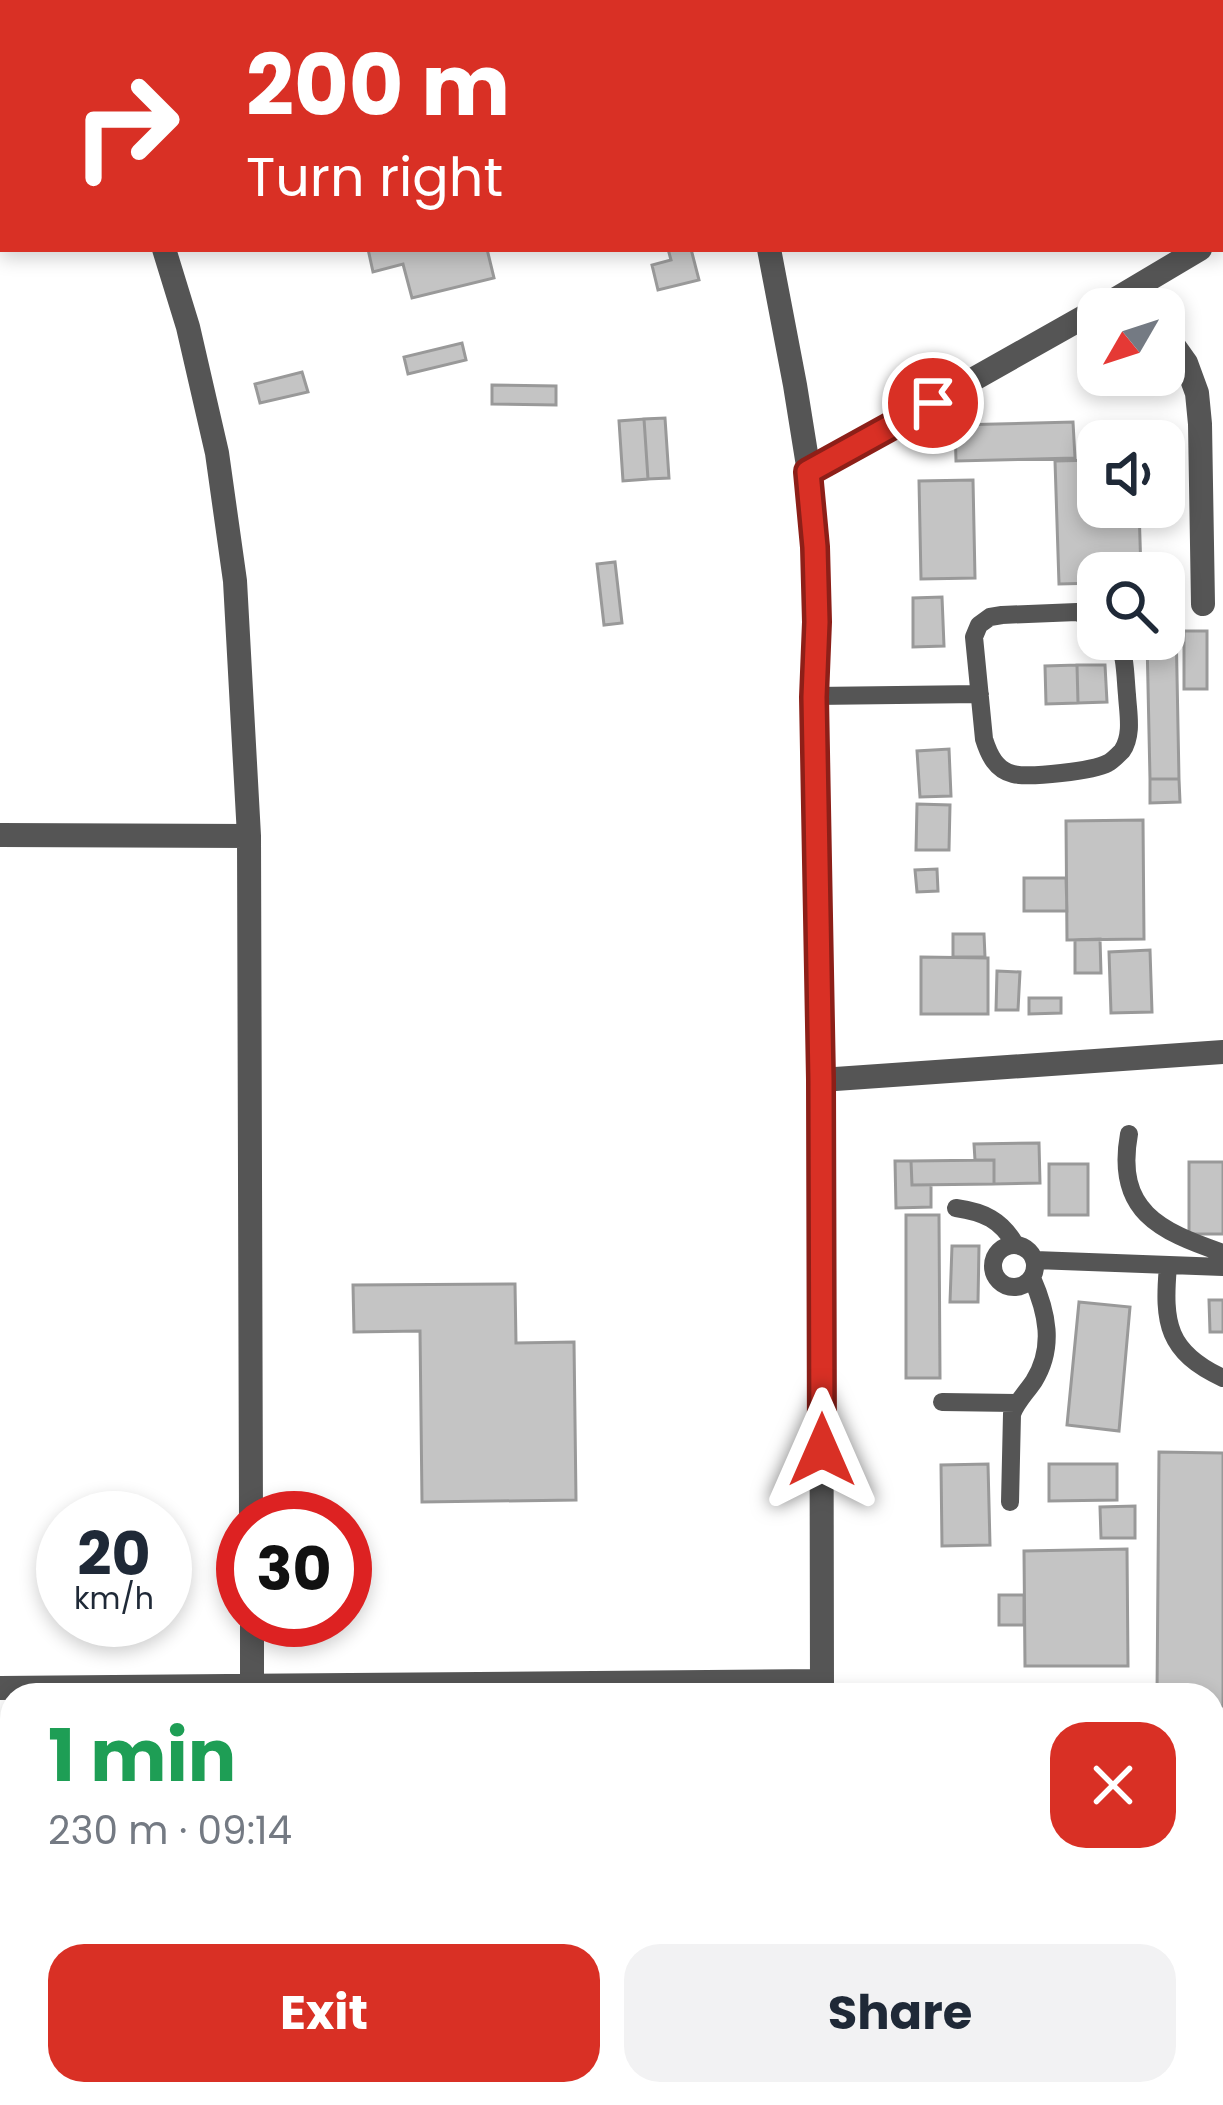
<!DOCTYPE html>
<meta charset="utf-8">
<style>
:root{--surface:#fff;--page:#f2f2f3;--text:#1f2937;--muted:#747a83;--accent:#d93025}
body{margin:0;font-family:Poppins,sans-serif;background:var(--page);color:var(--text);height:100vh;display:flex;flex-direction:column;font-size:45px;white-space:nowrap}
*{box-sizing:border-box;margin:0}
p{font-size:39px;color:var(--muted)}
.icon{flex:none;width:66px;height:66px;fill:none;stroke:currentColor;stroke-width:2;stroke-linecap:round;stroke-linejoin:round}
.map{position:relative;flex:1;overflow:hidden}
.sheet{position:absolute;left:0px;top:1683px;width:1224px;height:423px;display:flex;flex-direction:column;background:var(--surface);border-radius:36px 36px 0 0;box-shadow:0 6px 18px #0003}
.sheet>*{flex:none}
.guide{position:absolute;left:0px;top:0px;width:1224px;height:252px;box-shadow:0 6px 18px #0003;background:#d93025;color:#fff;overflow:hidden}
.needle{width:78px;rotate:231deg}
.fabs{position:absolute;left:1077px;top:288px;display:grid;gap:24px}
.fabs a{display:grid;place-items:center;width:108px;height:108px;border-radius:24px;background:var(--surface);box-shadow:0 6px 18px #0003;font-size:60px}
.speed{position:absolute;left:36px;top:1491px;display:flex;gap:24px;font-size:60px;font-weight:700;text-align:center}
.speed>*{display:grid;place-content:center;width:156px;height:156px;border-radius:50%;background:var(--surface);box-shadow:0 6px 18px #0003;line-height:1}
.speed small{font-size:30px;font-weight:400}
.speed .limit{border:18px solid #d22;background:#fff;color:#111}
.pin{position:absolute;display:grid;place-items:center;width:102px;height:102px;color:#fff;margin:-51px;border:6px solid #fff;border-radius:50%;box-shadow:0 3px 12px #0007}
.me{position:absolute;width:132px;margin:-66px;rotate:0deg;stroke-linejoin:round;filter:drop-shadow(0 0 9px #0008)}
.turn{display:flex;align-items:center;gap:42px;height:252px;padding:0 48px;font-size:54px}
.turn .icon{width:156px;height:156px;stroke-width:2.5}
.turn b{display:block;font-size:84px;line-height:102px}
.round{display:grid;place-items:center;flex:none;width:126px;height:126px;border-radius:36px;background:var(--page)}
.headline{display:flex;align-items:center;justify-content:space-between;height:204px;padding:0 48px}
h1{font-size:72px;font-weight:700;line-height:90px;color:#1e9e55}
.button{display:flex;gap:24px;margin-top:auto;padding:24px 48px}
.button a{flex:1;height:138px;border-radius:36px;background:var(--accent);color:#fff;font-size:48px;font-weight:700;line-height:138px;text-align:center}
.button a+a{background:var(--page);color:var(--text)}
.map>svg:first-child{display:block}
.green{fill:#dcdcdc}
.building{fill:#c4c4c4;stroke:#999;stroke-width:3}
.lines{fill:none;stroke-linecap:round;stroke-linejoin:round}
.path{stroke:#777;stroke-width:6;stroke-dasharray:3 6;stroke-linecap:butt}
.lane{stroke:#555;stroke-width:18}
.street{stroke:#555;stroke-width:24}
.route-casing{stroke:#8d1f18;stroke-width:30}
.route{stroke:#d93025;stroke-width:21}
</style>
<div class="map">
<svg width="1223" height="2105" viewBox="0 0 1223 2105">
<rect width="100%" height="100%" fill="#fff"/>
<path class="green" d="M1212,1965H1223V2105H891V2094H1212Z"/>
<path class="building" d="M368,249H487L494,278L412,298L403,264L373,272Z
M668,249H691L699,280L658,290L652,265L671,260Z
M462,343L466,360L408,374L404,357Z
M302,372L308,392L260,403L255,384Z
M492,385L556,386V405L492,404Z
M665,418L669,478L648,479L644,419Z
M644,419L648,479L623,481L619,421Z
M1073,422L1075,458L956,461L955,425Z
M1098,460V507H1139L1141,573H1098V583L1059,584L1055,461Z
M973,480L975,578L921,579L919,481Z
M615,562L622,623L604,625L597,564Z
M1164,585H1175L1176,623H1164Z
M942,597L944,646L913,647V598Z
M1164,623H1176L1179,779H1150L1147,639H1164Z
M1184,631H1207V689H1184Z
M1077,665L1078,703L1046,704L1045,666Z
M1077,665H1105L1107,702L1078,703Z
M949,749L951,796L920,797L917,751Z
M1150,779H1179L1180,802L1150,803Z
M917,804L950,805L949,850H916Z
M1143,820L1144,939L1067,940L1066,821Z
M937,869L938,891L917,892L915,870Z
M1024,878H1066L1067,911H1024Z
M953,934H984L985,957H953Z
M1100,939L1101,973H1075V940Z
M1150,950L1152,1012L1111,1013L1109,952Z
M921,957L988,958V1014H921Z
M997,971L1020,972L1018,1010H996Z
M1029,998H1061V1013L1029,1014Z
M1039,1143L1040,1183L994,1184V1160H975L974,1144Z
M994,1160V1184L912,1185L911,1161Z
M895,1161H911L912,1185H931V1207L896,1208Z
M1189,1162H1223V1234H1189Z
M1049,1164H1088V1215H1049Z
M906,1215H939L940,1378H906Z
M952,1246H979L978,1302H950Z
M515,1284L516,1343L574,1342L576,1500L422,1502L420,1331L354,1332L353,1285Z
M1209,1300H1223V1332H1210Z
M1079,1302L1130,1307L1119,1431L1067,1425Z
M1159,1452L1223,1453V1706H1212V1695H1157Z
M988,1464L990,1545L942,1546L941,1465Z
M1049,1464H1117V1500L1049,1501Z
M1135,1506V1538H1101L1100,1507Z
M1127,1549L1128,1666H1025L1024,1551Z
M999,1595H1024V1625H999Z
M1223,1874V1950H1212V1904H1215L1223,1894L1213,1887Z
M578,2094H625V2102H578Z"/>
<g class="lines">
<path class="path" d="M1212,2012H1223
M968,2094V2105
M1014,2105L1013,2102L1136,2100"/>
<path class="lane" d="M1098,620L1077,612L1002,615L990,617L979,625L974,637L984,739C989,755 996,770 1013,774C1030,778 1093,771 1108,763C1112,761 1119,754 1122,751C1133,735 1128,713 1127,695C1125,675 1126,656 1117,639
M814,696L980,694
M1129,1134C1115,1211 1159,1231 1223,1253
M956,1208C984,1212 1001,1220 1015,1244
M993 1266a21 21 0 1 1 42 0a21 21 0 1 1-42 0Z
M1035,1260L1223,1267
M1168,1266C1163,1323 1167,1352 1223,1378
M942,1402L1016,1403
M1010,1502L1012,1414C1017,1401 1026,1393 1034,1381C1055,1347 1047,1312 1032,1278
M1212,1732H1223
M0,1853L12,1852
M0,1902L12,1901
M1212,2045H1223
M1158,2094V2105
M936,2105L937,2094"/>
<path class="street" d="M692,0L693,3
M316,3L324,0
M0,120L3,119
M1221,236L1223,235
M164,249L188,327L217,453L235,581L249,836L251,1518
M769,249L795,385L809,472L815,547L817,622L814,696L821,1080L822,1695
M1099,309L1200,249
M1164,332L1186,363L1197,393L1200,424L1203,604
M809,472L1098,309
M0,835L249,836
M821,1080L1223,1052
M252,1620V1685
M0,1688L822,1681
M33,2094V2105
M410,2094V2105
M822,2105V2094"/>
</g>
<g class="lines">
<g class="route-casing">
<path id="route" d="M822,1450L821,1080L814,697L817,622L815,547L808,472L933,403"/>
</g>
<use href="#route" class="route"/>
</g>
</svg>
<div class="fabs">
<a><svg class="needle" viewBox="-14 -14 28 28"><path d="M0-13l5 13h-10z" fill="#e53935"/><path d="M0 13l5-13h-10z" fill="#747a83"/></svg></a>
<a><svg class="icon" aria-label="sound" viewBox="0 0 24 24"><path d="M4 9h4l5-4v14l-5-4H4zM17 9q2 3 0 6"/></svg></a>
<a><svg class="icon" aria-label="search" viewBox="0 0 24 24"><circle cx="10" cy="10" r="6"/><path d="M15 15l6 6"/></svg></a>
</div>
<div class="speed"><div>20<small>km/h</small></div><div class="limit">30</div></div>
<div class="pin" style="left:933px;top:403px;background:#d93025"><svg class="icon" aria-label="arrive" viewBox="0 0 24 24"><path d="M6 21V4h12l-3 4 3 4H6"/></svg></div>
<svg class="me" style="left:822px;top:1450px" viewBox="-20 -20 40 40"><path d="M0-17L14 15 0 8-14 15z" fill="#d93025" stroke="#fff" stroke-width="4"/></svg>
<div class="guide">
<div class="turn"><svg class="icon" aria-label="right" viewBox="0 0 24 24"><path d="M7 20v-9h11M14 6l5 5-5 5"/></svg><div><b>200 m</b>Turn right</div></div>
</div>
<section class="sheet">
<div class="headline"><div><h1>1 min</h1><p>230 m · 09:14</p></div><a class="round" style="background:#d93025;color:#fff"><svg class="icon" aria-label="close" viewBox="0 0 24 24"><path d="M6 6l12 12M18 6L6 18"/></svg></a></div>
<div class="button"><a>Exit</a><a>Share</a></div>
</section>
</div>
